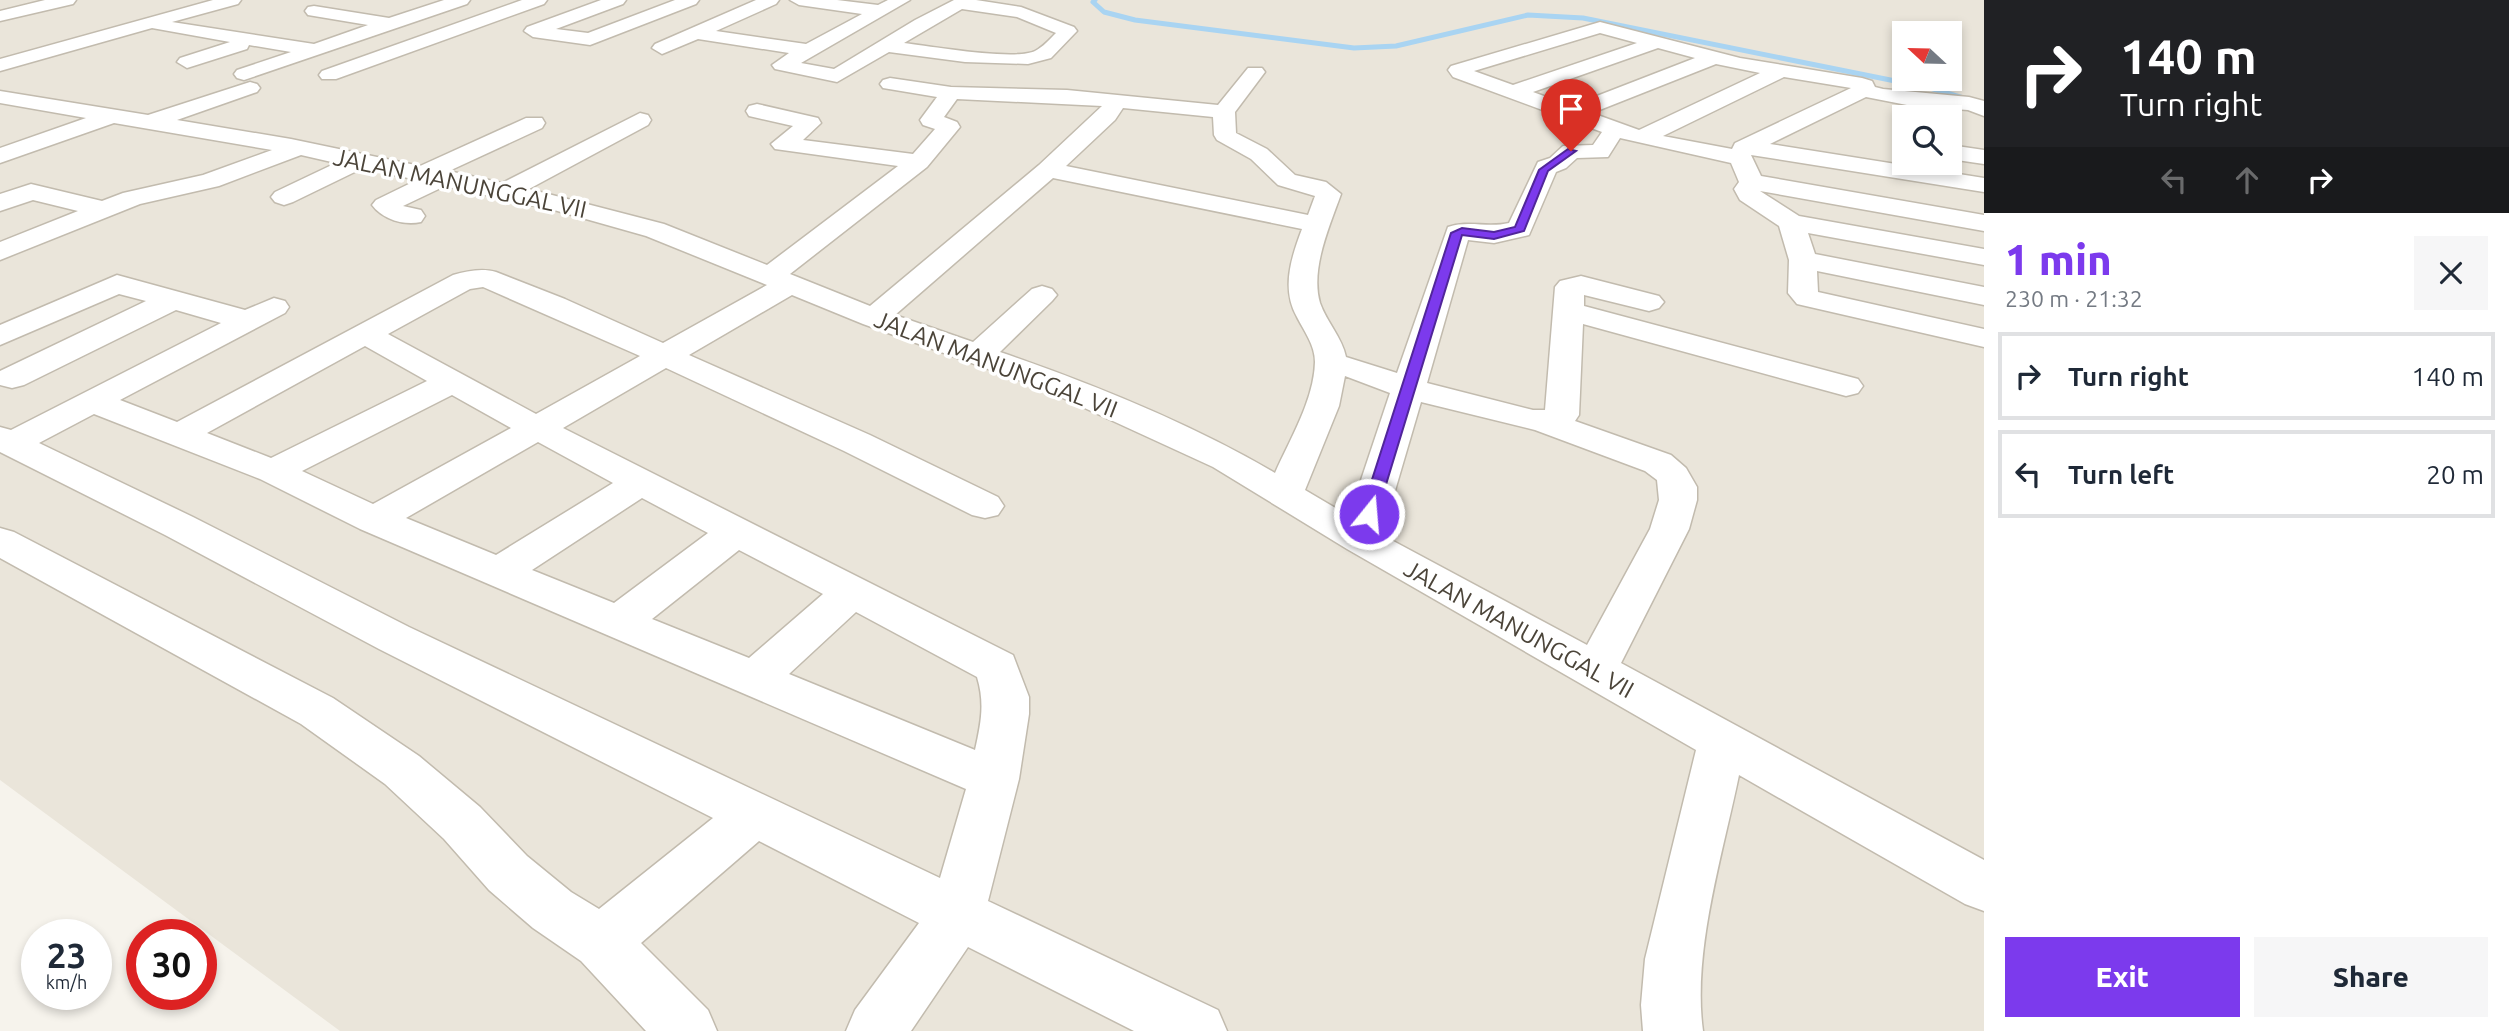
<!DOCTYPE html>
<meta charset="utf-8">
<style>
:root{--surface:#fff;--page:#f6f6f7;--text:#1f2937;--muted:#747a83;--line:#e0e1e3;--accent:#7c3aed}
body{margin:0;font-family:Ubuntu,sans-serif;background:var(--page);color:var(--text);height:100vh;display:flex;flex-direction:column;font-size:26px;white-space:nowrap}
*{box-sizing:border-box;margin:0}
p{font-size:23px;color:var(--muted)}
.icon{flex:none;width:38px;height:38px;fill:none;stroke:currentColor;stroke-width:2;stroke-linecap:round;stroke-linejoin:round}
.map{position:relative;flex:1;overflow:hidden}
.sheet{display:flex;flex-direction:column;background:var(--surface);width:525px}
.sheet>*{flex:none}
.top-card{background:#202124;color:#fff;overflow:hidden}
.needle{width:46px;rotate:292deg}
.controls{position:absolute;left:1892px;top:21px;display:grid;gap:14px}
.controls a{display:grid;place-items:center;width:70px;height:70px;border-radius:0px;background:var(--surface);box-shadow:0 4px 10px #0003;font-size:35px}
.speed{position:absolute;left:21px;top:919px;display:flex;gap:14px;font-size:35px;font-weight:700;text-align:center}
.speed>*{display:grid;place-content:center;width:91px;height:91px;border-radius:50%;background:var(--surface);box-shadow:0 4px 10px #0003;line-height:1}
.speed small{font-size:18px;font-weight:400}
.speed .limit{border:10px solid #d22;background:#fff;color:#111}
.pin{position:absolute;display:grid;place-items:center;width:60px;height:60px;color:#fff;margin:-72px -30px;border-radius:50% 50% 50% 0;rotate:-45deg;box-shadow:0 0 7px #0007}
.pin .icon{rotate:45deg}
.me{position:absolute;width:77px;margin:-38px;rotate:17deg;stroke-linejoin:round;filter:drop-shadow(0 0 5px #0008)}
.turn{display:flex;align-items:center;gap:24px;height:147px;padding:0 21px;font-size:32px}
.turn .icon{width:91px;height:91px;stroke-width:2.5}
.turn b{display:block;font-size:49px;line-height:60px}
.lanes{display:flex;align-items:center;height:66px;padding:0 21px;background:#0003;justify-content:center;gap:35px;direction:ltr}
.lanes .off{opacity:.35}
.round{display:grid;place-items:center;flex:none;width:74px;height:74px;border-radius:0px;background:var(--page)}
.summary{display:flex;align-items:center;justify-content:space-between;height:119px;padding:0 21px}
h1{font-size:42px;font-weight:800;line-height:52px;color:var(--accent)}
.primary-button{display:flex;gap:14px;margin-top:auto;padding:14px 21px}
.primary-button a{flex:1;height:80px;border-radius:0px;background:var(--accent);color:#fff;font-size:28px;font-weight:800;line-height:80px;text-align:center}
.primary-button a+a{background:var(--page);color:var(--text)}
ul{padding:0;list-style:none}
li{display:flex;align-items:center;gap:21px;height:88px;margin:0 14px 10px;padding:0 7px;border:4px solid var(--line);border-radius:0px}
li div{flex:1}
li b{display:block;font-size:26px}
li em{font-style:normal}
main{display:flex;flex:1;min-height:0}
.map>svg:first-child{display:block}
.residential{fill:#eae5da;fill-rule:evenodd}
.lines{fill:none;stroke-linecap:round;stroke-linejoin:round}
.stream{stroke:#a9d4f2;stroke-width:5}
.minor-casing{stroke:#c2bbae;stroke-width:3}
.minor{fill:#fff;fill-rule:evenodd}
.route{fill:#7c3aed;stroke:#51269a;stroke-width:2}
.labels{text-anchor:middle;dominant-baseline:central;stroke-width:7;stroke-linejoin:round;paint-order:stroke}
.street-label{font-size:24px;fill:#4b4439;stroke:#fff}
</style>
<main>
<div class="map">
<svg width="1984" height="1031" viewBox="0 0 1984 1031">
<rect width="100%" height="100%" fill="#f6f3ec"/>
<path class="residential" d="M0,0H1984V1031H340L0,780ZM1904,33H1950V79H1904ZM1904,117H1950V163H1904Z"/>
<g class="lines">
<path class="stream" d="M1095,0L1093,2L1104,12L1135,20L1354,48L1396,46L1528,15L1583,18L1930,88L1984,104"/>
<g class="minor-casing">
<path id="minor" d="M45,0H76L73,4L0,21V11Z
M213,0H241L238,4L172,22L314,44L368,25L308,15L305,11L308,7L314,6L389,18L444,0H470L467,4L244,80L237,78L234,74L237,70L291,52L249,45L247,49L187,68L177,62L180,58L230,42L152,28L0,71V59Z
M522,0H547L544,4L336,79H322L319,75L322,71Z
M601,0H626L623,4L556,29L588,33L675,0H699L696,4L590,45L533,37L524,31L527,27Z
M756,0H779L776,4L716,31L806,44L862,14L799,5L790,0H837L878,5L888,0H910L801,63L834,69L915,20L954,0H976L1021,7L1074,27L1077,31L1051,58L1028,64L965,62L889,52L837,82L775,69L772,65L789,53L698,39L662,54L652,48L655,44ZM962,9L1017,17L1056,33C1050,39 1043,47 1035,51C1014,61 930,46 904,43Z
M1600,22L1740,58L1862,78L1872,81L1875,87L1883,89L1969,97L1984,101V116L1968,110L1912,106L1866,97L1770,144L1984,178V192L1751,155L1761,176L1984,215V231L1760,191L1799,216L1984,249V265L1808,233L1815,254L1984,287V305L1817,271L1818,292L1984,329V347L1797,304L1788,293L1789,260L1779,226L1740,200L1734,189L1739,182L1731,163L1620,138L1608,157L1577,158L1566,168L1556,172L1529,235L1494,243L1468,240L1427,383L1533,410H1545L1555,287L1560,281L1581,276L1659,296L1664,302L1659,308L1649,311L1584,295V306L1858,379L1863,386L1858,393L1846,396L1583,324L1579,415L1575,421L1671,455L1686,468L1697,487V500L1689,529L1621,663L1984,860V911L1965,904L1739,775C1723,853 1692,952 1703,1031H1643L1641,1005L1645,959L1696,750L1347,549L1213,467L1041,388L863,324L792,295L689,355L870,435L998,497L1004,506L998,515L985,518L972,515L844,451L666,368L563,428L1013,655L1029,697V714L1019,779L988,901L1218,1010L1227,1031H1134L968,947L911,1031H846L855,1010L919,923L759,841L641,943L708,1010L717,1031H646L581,961L533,928L489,890L444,839L385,784L301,724L0,558V528L14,532L333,698L419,756L480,807L527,856L571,892L599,909L713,818L379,649L165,535L0,452V427L11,430L221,323L176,310L24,385L12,388L0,385V371L146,301L119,294L0,345V325L117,275L245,310L274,298L285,301L289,307L285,313L120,400L177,422L453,275C467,271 482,268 496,272L565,299L663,343L767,285L646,236L554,210L445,186L403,206L421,210L425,216L421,222C404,226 382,219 372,205L376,200L417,180L363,168L293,202L284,205L275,202L271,197L275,192L336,163L301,155L219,186L140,204L0,260V242L78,211L33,200L0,211V194L31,184L102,201L123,193L203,175L272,150L114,123L0,163V148L86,118L0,103V91L148,115L250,82L257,84L260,88L257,92L177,120L291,139L420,166L526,118H542L545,123L542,128L449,171L502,183L640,113L648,115L651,120L648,125L529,189L664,224L767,265L898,166L775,149L771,144L793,126L749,116L746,111L749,106L757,104L818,118L821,123L803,140L913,154L935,129L923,125L920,120L937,97L883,88L880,84L883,80L890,78L951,87L1067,90L1218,105L1248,68H1262L1265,72L1235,112L1236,133L1267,149L1295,175L1326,182L1341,194C1330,225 1310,269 1320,303C1327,323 1342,337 1346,357L1397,373L1448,227C1468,220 1488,228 1509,223L1538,162L1550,158L1563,146L1593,145L1602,132L1453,77L1448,70L1451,66ZM1600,33L1637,43L1513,85L1474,71ZM1658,48L1695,58L1571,106L1533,92ZM1716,64L1760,73L1639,130L1592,113ZM1784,77L1851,88L1735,143L1732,149L1663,136ZM957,99L1102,106L1039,165L870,306L790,274L927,167L960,127L957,122L944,117ZM1123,108L1213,117L1214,135L1217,140L1251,159L1278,185L1315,196L1308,215L1066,166L1115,120ZM1053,178L1302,229C1291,258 1281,289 1297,317C1304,331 1315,345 1315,362C1314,400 1290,439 1275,473C1190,423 1093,384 1000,352L1052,301L1057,295L1052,289L1042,286L1032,289L973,342L895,315ZM483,287L640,356L536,414L388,334L470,289ZM365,346L427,381L271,458L207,433ZM1345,376L1390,393L1349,516L1305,490L1339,406ZM452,395L511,428L373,504L302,471ZM1421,402L1535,430L1645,471L1657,480L1659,500L1650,529L1587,645L1382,535ZM94,414L260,479L360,529L966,789L940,878L409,627L193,517L39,443ZM538,442L613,483L496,555L406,518ZM642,498L708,533L614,603L532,570ZM739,550L823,594L749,658L652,619ZM856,612L977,677C985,703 981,723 975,750L789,674Z
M1950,145L1984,150V164L1950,159Z"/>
</g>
<use href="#minor" class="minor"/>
</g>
<path class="route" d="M1568,149L1576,151L1548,171L1524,231L1494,239L1462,235L1377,514L1369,519L1363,518L1361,514L1451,233L1462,228L1494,232L1515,227L1539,170Z"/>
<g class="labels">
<g class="street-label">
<text transform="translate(460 183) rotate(12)">JALAN MANUNGGAL VII</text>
<text transform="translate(996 364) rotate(21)">JALAN MANUNGGAL VII</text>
<text transform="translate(1519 629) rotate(29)">JALAN MANUNGGAL VII</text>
</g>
</g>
</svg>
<div class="controls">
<a><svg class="needle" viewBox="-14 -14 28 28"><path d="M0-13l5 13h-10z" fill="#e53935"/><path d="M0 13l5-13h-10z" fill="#747a83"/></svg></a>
<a><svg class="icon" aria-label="search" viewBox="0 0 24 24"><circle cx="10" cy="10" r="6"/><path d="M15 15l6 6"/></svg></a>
</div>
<div class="speed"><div>23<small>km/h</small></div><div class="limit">30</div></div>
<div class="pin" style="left:1571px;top:151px;background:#d93025"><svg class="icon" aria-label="arrive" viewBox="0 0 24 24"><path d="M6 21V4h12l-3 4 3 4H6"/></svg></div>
<svg class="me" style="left:1369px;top:514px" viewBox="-20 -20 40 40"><circle r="17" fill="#7c3aed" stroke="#fff" stroke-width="3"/><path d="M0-11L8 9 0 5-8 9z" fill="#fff"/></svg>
</div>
<section class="sheet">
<div class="top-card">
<div class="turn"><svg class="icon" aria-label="right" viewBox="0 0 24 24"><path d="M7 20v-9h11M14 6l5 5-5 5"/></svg><div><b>140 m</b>Turn right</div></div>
<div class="lanes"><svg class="icon off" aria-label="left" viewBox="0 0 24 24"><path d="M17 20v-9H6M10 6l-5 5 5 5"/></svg><svg class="icon off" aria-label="ahead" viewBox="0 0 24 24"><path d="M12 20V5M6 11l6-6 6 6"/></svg><svg class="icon" aria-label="right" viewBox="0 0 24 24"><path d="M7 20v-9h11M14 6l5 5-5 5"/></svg></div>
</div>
<div class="summary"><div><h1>1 min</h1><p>230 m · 21:32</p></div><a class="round"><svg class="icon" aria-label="close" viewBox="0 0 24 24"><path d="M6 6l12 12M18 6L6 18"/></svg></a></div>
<ul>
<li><svg class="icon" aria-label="right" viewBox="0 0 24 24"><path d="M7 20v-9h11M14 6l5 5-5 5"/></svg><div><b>Turn right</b></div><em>140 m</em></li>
<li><svg class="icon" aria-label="left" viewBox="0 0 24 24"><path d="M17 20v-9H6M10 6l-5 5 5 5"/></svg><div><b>Turn left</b></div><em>20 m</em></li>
</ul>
<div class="primary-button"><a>Exit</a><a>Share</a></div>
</section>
</main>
